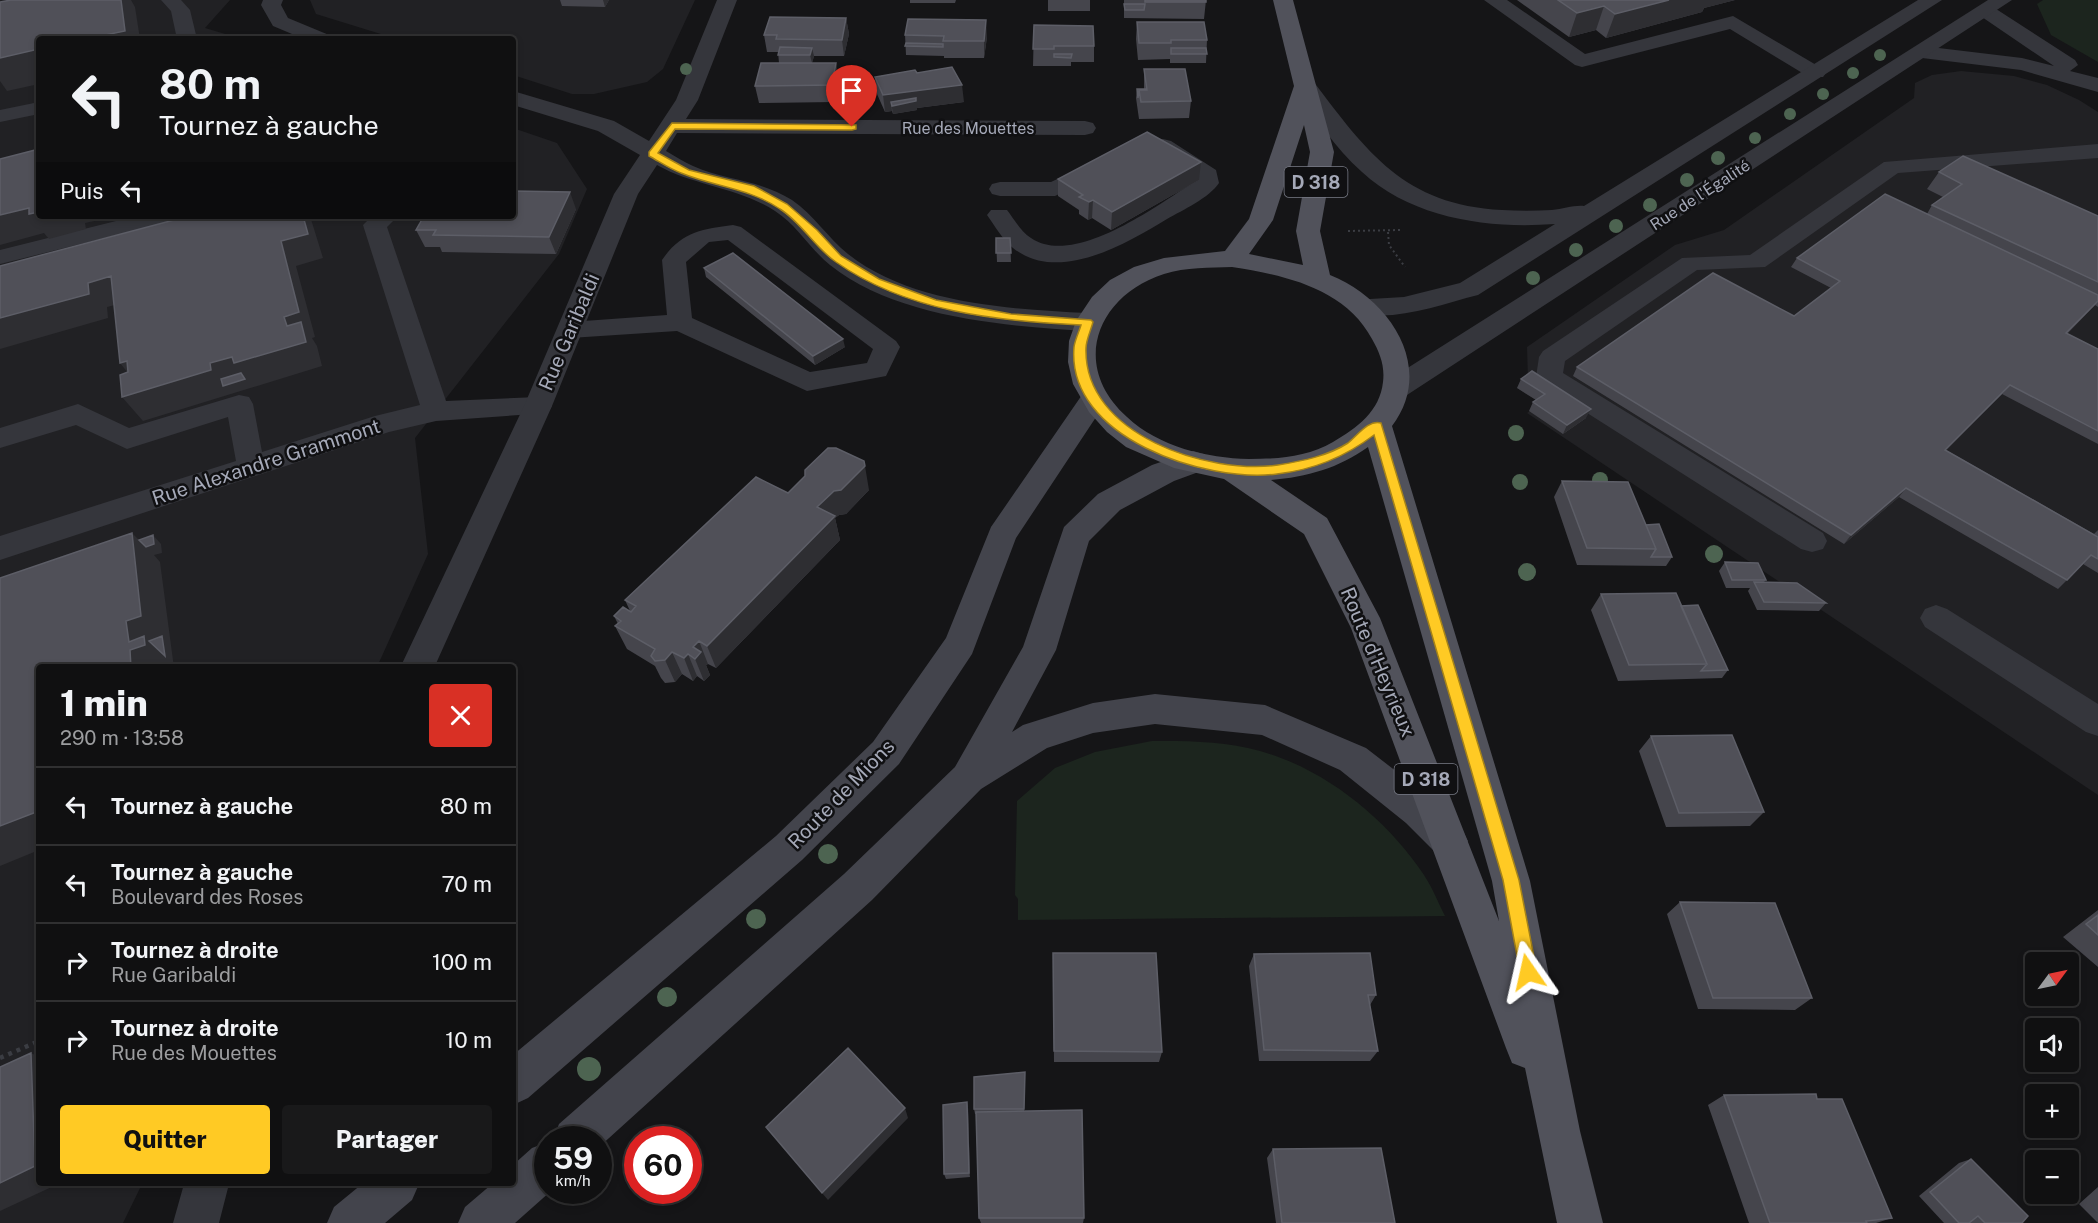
<!DOCTYPE html>
<html lang="fr">
<meta charset="utf-8">
<style>
:root{--surface:#101011;--page:#19191a;--text:#f1f3f6;--muted:#9c9d9f;--line:#303031;--accent:#ffca24}
body{margin:0;font-family:"Public Sans",sans-serif;background:var(--page);color:var(--text);height:100vh;display:flex;flex-direction:column;font-size:22px;white-space:nowrap}
*{box-sizing:border-box;margin:0}
p{font-size:20px;color:var(--muted)}
.icon{flex:none;width:33px;height:33px;fill:none;stroke:currentColor;stroke-width:2;stroke-linecap:round;stroke-linejoin:round}
.map{position:relative;flex:1;overflow:hidden}
.details{position:absolute;left:36px;top:664px;width:480px;height:522px;display:flex;flex-direction:column;background:var(--surface);border-radius:6px;box-shadow:0 3px 9px #0003,0 0 0 2px var(--line)}
.details>*{flex:none}
.banner{position:absolute;left:36px;top:36px;width:480px;height:183px;border-radius:6px;box-shadow:0 3px 9px #0003,0 0 0 2px var(--line);background:#101011;color:var(--text);overflow:hidden}
.needle{width:39px;rotate:57deg}
.controls{position:absolute;left:2025px;top:952px;display:grid;gap:12px}
.controls a{display:grid;place-items:center;width:54px;height:54px;border-radius:6px;background:var(--surface);box-shadow:0 3px 9px #0003,0 0 0 2px var(--line);font-size:30px}
.speed{position:absolute;left:534px;top:1126px;display:flex;gap:12px;font-size:30px;font-weight:700;text-align:center}
.speed>*{display:grid;place-content:center;width:78px;height:78px;border-radius:50%;background:var(--surface);box-shadow:0 3px 9px #0003,0 0 0 2px var(--line);line-height:1}
.speed small{font-size:15px;font-weight:400}
.speed .limit{border:9px solid #d22;background:#fff;color:#111}
.pin{position:absolute;display:grid;place-items:center;width:51px;height:51px;color:#fff;margin:-62px -26px;border-radius:50% 50% 50% 0;rotate:-45deg;box-shadow:0 0 6px #0007}
.pin .icon{rotate:45deg}
.me{position:absolute;width:66px;margin:-33px;rotate:349deg;stroke-linejoin:round;filter:drop-shadow(0 0 4px #0008)}
.turn{display:flex;align-items:center;gap:21px;height:126px;padding:0 24px;font-size:27px}
.turn .icon{width:78px;height:78px;stroke-width:2.5}
.turn b{display:block;font-size:42px;line-height:51px}
.then{display:flex;align-items:center;height:57px;padding:0 24px;background:#0003;gap:12px;font-size:22px}
.round{display:grid;place-items:center;flex:none;width:63px;height:63px;border-radius:6px;background:var(--page)}
.head{display:flex;align-items:center;justify-content:space-between;height:102px;padding:0 24px}
h1{font-size:36px;font-weight:800;line-height:45px}
.cta{display:flex;gap:12px;margin-top:auto;padding:12px 24px}
.cta a{flex:1;height:69px;border-radius:6px;background:var(--accent);color:#111;font-size:24px;font-weight:800;line-height:69px;text-align:center}
.cta a+a{background:var(--page);color:var(--text)}
ul{padding:0;list-style:none}
li{display:flex;align-items:center;gap:18px;height:78px;padding:0 24px;border-top:2px solid var(--line)}
li div{flex:1}
li b{display:block;font-size:22px}
li em{font-style:normal}
.map>svg:first-child{display:block}
.built{fill:#212124}
.green{fill:#1c251e}
.lines{fill:none;stroke-linecap:round;stroke-linejoin:round}
.path-far1{stroke:#3b3d43;stroke-width:2;stroke-dasharray:2 3;stroke-linecap:butt}
.path{stroke:#3b3d43;stroke-width:4.5;stroke-dasharray:4 5;stroke-linecap:butt}
.service{fill:#35363c;fill-rule:evenodd}
.minor{fill:#35363c;fill-rule:evenodd}
.tertiary{fill:#35363c;fill-rule:evenodd}
.secondary{fill:#43444c;fill-rule:evenodd}
.primary{fill:#51525b;fill-rule:evenodd}
.tree{fill:#4d6451}
.wall{fill:#45454c}
.shaded-wall{fill:#2e2e32}
.building{fill:#505058;stroke:#5d5e67;stroke-width:1.5}
.route{fill:#ffca24;stroke:#a68317;stroke-width:1.5}
.labels{text-anchor:middle;dominant-baseline:central;stroke-width:5;stroke-linejoin:round;paint-order:stroke}
.far-street-label{font-size:16px;fill:#a5a9b8;stroke:#101012}
.shield{fill:#101012;stroke:#787b86;stroke-width:1.5}
.shield-label{font-size:18px;font-weight:bold;fill:#a5a9b8}
.street-label{font-size:20px;fill:#a5a9b8;stroke:#101012}
</style>
<div class="map">
<svg width="2098" height="1223" viewBox="0 0 2098 1223">
<rect width="100%" height="100%" fill="#151517"/>
<path class="built" d="M0,0H230L205,28L242,39H39V216H513V128L557,143L587,189L559,254L415,438L428,554L377,667L39,668V1184H142L123,1223H0Z
M310,0H695L663,69L647,82L594,94H572L513,75V39H397L316,14Z
M1961,71L2014,76L2047,85L2079,100L2098,112V795L1527,413L1541,403L1517,388L1528,380L1527,347L1675,245L1724,230L1914,98L1915,83L1932,75Z"/>
<path class="green" d="M2043,0H2098V62L2051,35L2037,4Z
M1152,741C1185,741 1217,741 1248,748C1318,763 1385,816 1424,875C1432,887 1438,902 1445,916L1018,920V899L1015,895L1017,801L1055,768L1095,752Z"/>
<g class="lines">
<path class="path-far1" d="M1348,231L1400,230
M1388,232L1389,245L1405,267"/>
<path class="path" d="M0,1058L39,1041"/>
<path class="service" d="M161,0H181L190,10L197,39H177L171,11Z
M1484,0H1507L1585,54L1733,16L1823,69L1826,73L1823,77H1809L1730,29L1582,67L1575,65Z
M39,102V114L0,122V110Z
M1163,139L1171,141L1216,170L1219,183C1209,198 1183,210 1167,219C1126,244 1058,284 1013,248C1002,239 995,226 987,215L991,210H1007C1014,219 1021,232 1031,238C1075,268 1159,204 1197,180V178L1155,151L1152,146L1155,141Z
M2098,144V158L1898,173L1765,267L1697,270L1565,361L1563,373L1823,533L1827,541L1823,549L1812,552L1801,549L1540,383L1536,377L1539,357L1543,351L1682,258L1750,255L1884,162Z
M1095,161L1103,163L1106,168L1103,173L1055,196H1000L992,194L989,189L992,184L1000,182H1051Z
M136,216H177L173,221L0,264V250Z
M372,216H398L387,227L446,401L538,397L548,399L552,406L548,413L436,421L389,432L0,560V536L236,461L228,417L127,449L76,425L0,448V428L78,404L129,428L239,395L249,397L253,404L262,452L375,416L420,405L363,225Z
M733,225L741,227L896,341L900,347L886,376L807,391L677,331L570,338L561,336L557,330L561,324L570,322L667,315L662,260C681,232 702,229 733,225ZM728,240L873,349L867,363L810,372L692,318L686,262L709,242Z
M1936,605L1947,609L2098,704V736L2086,732L1925,627L1920,618L1925,609Z"/>
<path class="minor" d="M263,0H283L281,5L288,18L329,35L332,39H304L273,26L261,5Z
M717,0H737L698,100L686,119L1085,121L1093,123L1096,128L1093,133L1085,135L677,133L666,151C675,156 684,162 693,166C727,181 758,179 792,200C814,215 828,238 848,254C911,304 1010,309 1087,313L1096,316L1100,322L1096,328L1087,331C1006,326 896,318 830,265C810,249 797,225 775,211C738,187 694,186 657,165L638,194L552,406L434,668H400L524,406L614,194L640,155L598,131L513,105V91L614,121L649,141L676,100Z
M1986,5L1993,7L2075,60L2078,65L2070,71L2098,78V92L2021,70L1922,58L1915,56L1911,52L1915,48L1922,46L2022,58L2054,66L1979,15L1976,11L1979,7Z
M184,1184H229L219,1223H173Z"/>
<path class="tertiary" d="M1918,0H1942L1478,295C1438,305 1394,323 1353,312L1349,306L1353,300L1404,297L1460,283L1555,224C1489,229 1413,219 1362,172C1335,148 1314,116 1294,86L1297,81H1313C1367,152 1404,205 1502,210C1519,211 1535,211 1552,210C1563,209 1574,205 1584,206Z
M1988,0H2012L1407,395L1397,398L1387,395L1383,388L1387,381Z"/>
<path class="secondary" d="M1094,389L1104,392L1108,399L1016,538L972,654L899,764L802,860L528,1098L513,1105V1055L776,836L873,742L946,638L991,527L1084,392Z
M1193,451L1204,454L1208,462L1204,470L1174,481L1120,510L1089,541L1056,650L1012,732L1023,725L1093,703L1155,694L1265,705L1366,748L1432,799L1462,829L1468,841L1462,853L1449,858L1436,853L1406,823L1340,770L1262,735L1155,724L1093,733L1047,748L981,789L872,900L598,1148V1140H553L559,1124L844,874L955,767L1023,647L1064,527L1098,494L1152,465Z
M548,1142V1191H551L515,1223H458L465,1207L492,1184H513V1165L532,1148Z
M362,1184H419L412,1200L385,1223H327L334,1207Z"/>
<path class="primary" d="M1273,0H1293L1334,152L1320,231L1330,275C1390,299 1436,368 1392,426L1530,881L1580,1131L1603,1223H1557L1525,1068L1512,1063L1506,1048L1351,628L1304,534L1224,479L1174,468L1126,447L1107,432L1089,412L1073,384L1068,362L1069,341L1076,321L1092,297L1110,280L1134,267L1164,258L1225,251L1249,219L1294,86ZM1304,125L1310,152L1296,231L1303,265L1249,254L1273,220ZM1232,267C1284,275 1345,288 1372,339C1380,353 1385,366 1383,382C1380,411 1357,428 1333,442C1307,457 1278,459 1249,459C1207,458 1159,447 1127,417C1070,366 1096,296 1164,274C1186,267 1210,268 1232,267ZM1368,447L1492,881L1499,921L1380,618L1327,518L1271,480C1307,477 1339,468 1368,447Z"/>
</g>
<g class="tree">
<circle cx="1880" cy="55" r="6"/>
<circle cx="686" cy="69" r="6"/>
<circle cx="1853" cy="73" r="6"/>
<circle cx="1823" cy="94" r="6"/>
<circle cx="1790" cy="114" r="6"/>
<circle cx="1755" cy="138" r="6"/>
<circle cx="1718" cy="158" r="7"/>
<circle cx="1687" cy="180" r="7"/>
<circle cx="1650" cy="205" r="7"/>
<circle cx="1616" cy="226" r="7"/>
<circle cx="1576" cy="250" r="7"/>
<circle cx="1533" cy="278" r="7"/>
<circle cx="1516" cy="433" r="8"/>
<circle cx="1600" cy="480" r="8"/>
<circle cx="1520" cy="482" r="8"/>
<circle cx="1714" cy="554" r="9"/>
<circle cx="1527" cy="572" r="9"/>
<circle cx="828" cy="854" r="10"/>
<circle cx="756" cy="919" r="10"/>
<circle cx="667" cy="997" r="10"/>
<circle cx="589" cy="1069" r="12"/>
</g>
<path class="wall" d="M560,0H609L605,7L562,6Z
M910,0H956L955,3H910Z
M1048,0H1090V11H1048Z
M1124,0H1206L1204,19L1124,18Z
M1517,0H1735L1704,8L1702,12L1606,38L1596,30L1569,37Z
M846,18L849,34L844,56H814L812,63H836L838,80L835,102L759,103L755,86L779,63L778,52H767L764,35Z
M1137,22L1207,40L1206,63H1170V59L1138,60L1136,39Z
M1034,25L1094,46V62H1071V66H1054V64V66H1033Z
M905,35L987,37L984,58H944V56L906,55Z
M1144,69L1191,101L1189,118L1139,119L1136,98L1137,89H1144Z
M917,73L964,102L917,108V110L893,114L892,111L885,112L877,94L875,77Z
M1939,172L2098,216V307L2095,305L2067,334L2098,349V444L2002,394L1946,450L2094,534L2098,530V573L2083,564L2058,589L1899,497L1844,544L1573,376L1577,367L1794,316L1831,288L1791,267L1797,258L1927,214L1932,205L1943,197L1927,189Z
M1058,179L1199,180L1111,230L1092,218L1088,220L1079,214V210L1058,196Z
M576,209L556,254L442,252L440,247H425L416,230Z
M996,238H1010L1011,262H997Z
M704,268L845,347L815,365L706,277Z
M1521,379L1586,418L1563,434L1529,411L1533,402L1536,400L1517,388Z
M1562,481L1646,525L1672,557L1666,566L1577,565L1554,497Z
M869,490L846,514L839,515L835,518L840,540L716,668L708,664L706,665L710,675L704,681L697,676L693,681L682,674L675,682L665,683L661,678L655,666L627,649L615,626L618,624L614,616L630,611L625,600L788,493Z
M1725,562L1766,580L1764,582L1826,603L1819,611L1757,610L1748,591L1750,588H1726L1719,571Z
M1601,594L1681,606L1728,670L1722,678L1618,681L1591,610Z
M1651,736L1764,812L1750,826L1666,827L1639,751Z
M1680,902L1812,998L1795,1010L1698,1009L1667,914Z
M2098,910V967L2063,937Z
M1053,953L1162,1052L1159,1062H1054Z
M1254,954L1376,995L1370,1005L1378,1051L1370,1061H1259L1249,966Z
M1025,1078L1024,1111L1084,1218L1083,1223H981L979,1218L976,1114H975L974,1109Z
M1724,1095L1817,1099L1892,1218L1876,1223H1749L1708,1105Z
M968,1107L970,1177L946,1179L944,1174Z
M1273,1149L1395,1223H1276L1267,1158Z
M1971,1159L2022,1223H1944L1919,1196L1959,1163Z
M2098,1187V1223L2079,1204Z"/>
<path class="shaded-wall" d="M121,0H131L135,7L140,39H86Z
M603,0H609L605,7Z
M1669,0H1735L1704,8L1702,12L1606,38L1615,14Z
M1604,6L1596,30L1569,37L1577,13Z
M846,18L849,34L844,56L842,40Z
M986,20L987,37L984,58V41Z
M812,48L814,56L812,63L810,55Z
M39,49V84L7,91L0,81V52Z
M836,63L838,80L835,102L832,85Z
M962,85L964,102L917,108V110L893,114L891,102L892,111L885,112L883,95Z
M1201,162L1199,180L1111,230L1112,212Z
M570,192L576,209L556,254L549,237Z
M1093,200L1092,218L1088,220L1089,202Z
M29,208L39,212V216H99V220L85,223L86,229L49,239L44,233L0,245V215Z
M303,216H310L323,258L296,266L315,337L312,338L317,346L322,366L143,421L122,397L210,363L287,326L284,317L281,241Z
M111,276L130,301L107,307L108,318L0,349V318L88,283Z
M843,339L845,347L815,365L813,356Z
M127,361L140,388L120,363Z
M2010,385L2002,394L1938,459L1945,450Z
M1591,409L1586,418L1563,434L1567,425Z
M865,466L869,490L846,514L839,515L835,518L840,540L716,668L707,646L817,507L834,491Z
M1906,488L1899,497L1844,544L1851,535Z
M132,533L146,547L153,535L161,544L162,553L154,555L160,562L174,668H131L126,621Z
M699,641L708,664L706,665L710,675L704,681L695,659L693,647Z
M672,652L682,674L675,682L665,660Z
M688,654L697,676L693,681L684,658Z
M39,811V850L0,866V826Z
M31,1053L39,1057V1184H58L0,1211V1183Z
M967,1102L968,1107L970,1177L969,1173Z
M905,1108L908,1118L828,1200L822,1193Z"/>
<path class="building" d="M11,0H121L125,31L86,39H39V49L0,58V2Z
M1145,0H1206V2H1145Z
M1558,0H1669L1615,14L1604,6L1577,13Z
M1124,4H1145L1144,10H1125Z
M770,17L846,18L842,40L776,39L777,35H764Z
M908,19L986,20L984,41H943L944,36L905,35Z
M1137,22H1204L1207,40H1171V43H1139Z
M1034,25L1093,26L1094,46H1054V49H1033Z
M906,43L943,44V47L905,46Z
M780,47L812,48L810,55H778Z
M1171,48H1206L1207,54H1171Z
M1054,54H1072L1071,58L1054,57Z
M761,63H836L832,85L755,86Z
M952,67L962,85L883,95L875,77L915,70L917,73Z
M1144,69H1185L1191,101L1141,102L1139,90H1147Z
M1137,89H1146L1139,90L1138,98Z
M916,98V101L892,106L891,102Z
M1147,132L1201,162L1112,212L1093,200L1089,202L1079,197L1083,195L1058,179Z
M39,149V212L29,214V208L0,215V159Z
M1963,156L2098,216V282L1932,205L1962,184L1939,172Z
M513,191L570,192L549,237L433,235L436,230H416L424,216H513Z
M1885,194L2098,295V301L2066,333L2098,349V431L2010,385L1945,450L2098,537V559L2091,555L2067,580L1906,488L1851,535L1577,367L1713,273L1794,316L1840,281L1797,258Z
M189,216H303L308,234L281,241L299,312L284,317L287,326L301,322L306,342L234,363L232,357L210,363L211,370L122,397L120,375L128,372L127,361L120,363L111,276L88,283L89,294L0,318V266Z
M996,238H1010L1011,253H996Z
M733,253L843,339L813,356L704,268Z
M1532,371L1591,409L1567,425L1533,402L1545,394L1521,379Z
M241,373L245,379L223,386L221,379Z
M828,448H836L864,461L865,466L841,490L834,491L817,507L835,516L707,646L699,641L693,647L701,652L695,659L688,654L684,658L672,652L665,660L655,661L651,656L655,649L615,626L621,621L614,616L623,607L631,612L636,606L625,600L756,477L788,493L805,476V470Z
M1562,481L1628,482L1656,549L1587,548Z
M1659,524L1672,557H1651L1656,549L1646,525Z
M132,533L141,616L126,621L129,642L144,636L145,645L130,650L131,668H39V811L0,826V578Z
M153,535L154,544L146,547L139,540Z
M1725,562L1758,563L1766,580H1732Z
M1754,582L1797,583L1826,603L1764,602Z
M1676,593L1707,664L1629,665L1601,594Z
M1698,605L1728,670L1701,671L1707,664L1681,606Z
M162,636L165,656L149,641Z
M166,664V668H157Z
M1732,735L1764,812L1679,813L1651,736Z
M1680,902L1775,903L1812,998H1713Z
M2098,915V935L2086,924Z
M1053,953H1156L1162,1052L1054,1051Z
M1370,953L1376,995H1368L1378,1051L1264,1050L1254,954Z
M848,1048L905,1108L822,1193L766,1127Z
M31,1053L35,1166L0,1183V1067Z
M1025,1072L1024,1109H974V1077Z
M1816,1094L1817,1099H1842L1892,1218L1866,1221L1867,1223H1770L1724,1095Z
M967,1102L969,1173L944,1174L943,1105Z
M1082,1110L1084,1218H979L976,1112Z
M1381,1148L1395,1223H1282L1273,1149Z
M1971,1159L2028,1216L2022,1223H1985L1978,1216L1969,1223H1959L1930,1192Z"/>
<path class="route" d="M672,123L856,125V129L852,130L675,129L658,153L689,170L754,186L787,204L817,230L841,256L879,279L936,300L1011,314L1091,320L1093,322C1091,330 1086,340 1086,348C1083,435 1209,475 1278,465C1302,461 1328,456 1348,443C1357,436 1369,419 1381,423L1519,880L1537,972L1534,977L1528,980L1522,977L1520,972L1503,880L1374,435C1345,457 1313,470 1277,474C1206,483 1066,438 1074,347C1075,340 1079,332 1081,325C997,321 907,312 836,262C815,248 802,223 780,209C749,188 715,187 681,173C670,169 660,162 649,156V152Z"/>
<g class="labels">
<g class="far-street-label">
<text x="968" y="128">Rue des Mouettes</text>
<text transform="translate(1700 195) rotate(-33)">Rue de l'Égalité</text>
</g>
<g class="shield">
<rect x="1284.5" y="167" width="63" height="30" rx="4.5"/>
<rect x="1394.5" y="764" width="63" height="30" rx="4.5"/>
</g>
<g class="shield-label">
<text x="1316" y="182">D 318</text>
<text x="1426" y="779">D 318</text>
</g>
<g class="street-label">
<text transform="translate(569 332) rotate(-67)">Rue Garibaldi</text>
<text transform="translate(266 462) rotate(-18)">Rue Alexandre Grammont</text>
<text transform="translate(1378 662) rotate(67)">Route d'Heyrieux</text>
<text transform="translate(841 794) rotate(-46)">Route de Mions</text>
</g>
</g>
</svg>
<div class="controls">
<a><svg class="needle" viewBox="-14 -14 28 28"><path d="M0-13l5 13h-10z" fill="#e53935"/><path d="M0 13l5-13h-10z" fill="#9c9d9f"/></svg></a>
<a><svg class="icon" aria-label="sound" viewBox="0 0 24 24"><path d="M4 9h4l5-4v14l-5-4H4zM17 9q2 3 0 6"/></svg></a>
<a>+</a>
<a>−</a>
</div>
<div class="speed"><div>59<small>km/h</small></div><div class="limit">60</div></div>
<div class="pin" style="left:852px;top:127px;background:#d93025"><svg class="icon" aria-label="arrive" viewBox="0 0 24 24"><path d="M6 21V4h12l-3 4 3 4H6"/></svg></div>
<svg class="me" style="left:1528px;top:972px" viewBox="-20 -20 40 40"><path d="M0-17L14 15 0 8-14 15z" fill="#ffca24" stroke="#fff" stroke-width="4"/></svg>
<div class="banner">
<div class="turn"><svg class="icon" aria-label="left" viewBox="0 0 24 24"><path d="M17 20v-9H6M10 6l-5 5 5 5"/></svg><div><b>80 m</b>Tournez à gauche</div></div>
<div class="then">Puis<svg class="icon" aria-label="left" viewBox="0 0 24 24"><path d="M17 20v-9H6M10 6l-5 5 5 5"/></svg></div>
</div>
<section class="details">
<div class="head"><div><h1>1 min</h1><p>290 m · 13:58</p></div><a class="round" style="background:#d93025;color:#fff"><svg class="icon" aria-label="close" viewBox="0 0 24 24"><path d="M6 6l12 12M18 6L6 18"/></svg></a></div>
<ul>
<li><svg class="icon" aria-label="left" viewBox="0 0 24 24"><path d="M17 20v-9H6M10 6l-5 5 5 5"/></svg><div><b>Tournez à gauche</b></div><em>80 m</em></li>
<li><svg class="icon" aria-label="left" viewBox="0 0 24 24"><path d="M17 20v-9H6M10 6l-5 5 5 5"/></svg><div><b>Tournez à gauche</b><p>Boulevard des Roses</p></div><em>70 m</em></li>
<li><svg class="icon" aria-label="right" viewBox="0 0 24 24"><path d="M7 20v-9h11M14 6l5 5-5 5"/></svg><div><b>Tournez à droite</b><p>Rue Garibaldi</p></div><em>100 m</em></li>
<li><svg class="icon" aria-label="right" viewBox="0 0 24 24"><path d="M7 20v-9h11M14 6l5 5-5 5"/></svg><div><b>Tournez à droite</b><p>Rue des Mouettes</p></div><em>10 m</em></li>
</ul>
<div class="cta"><a>Quitter</a><a>Partager</a></div>
</section>
</div>
